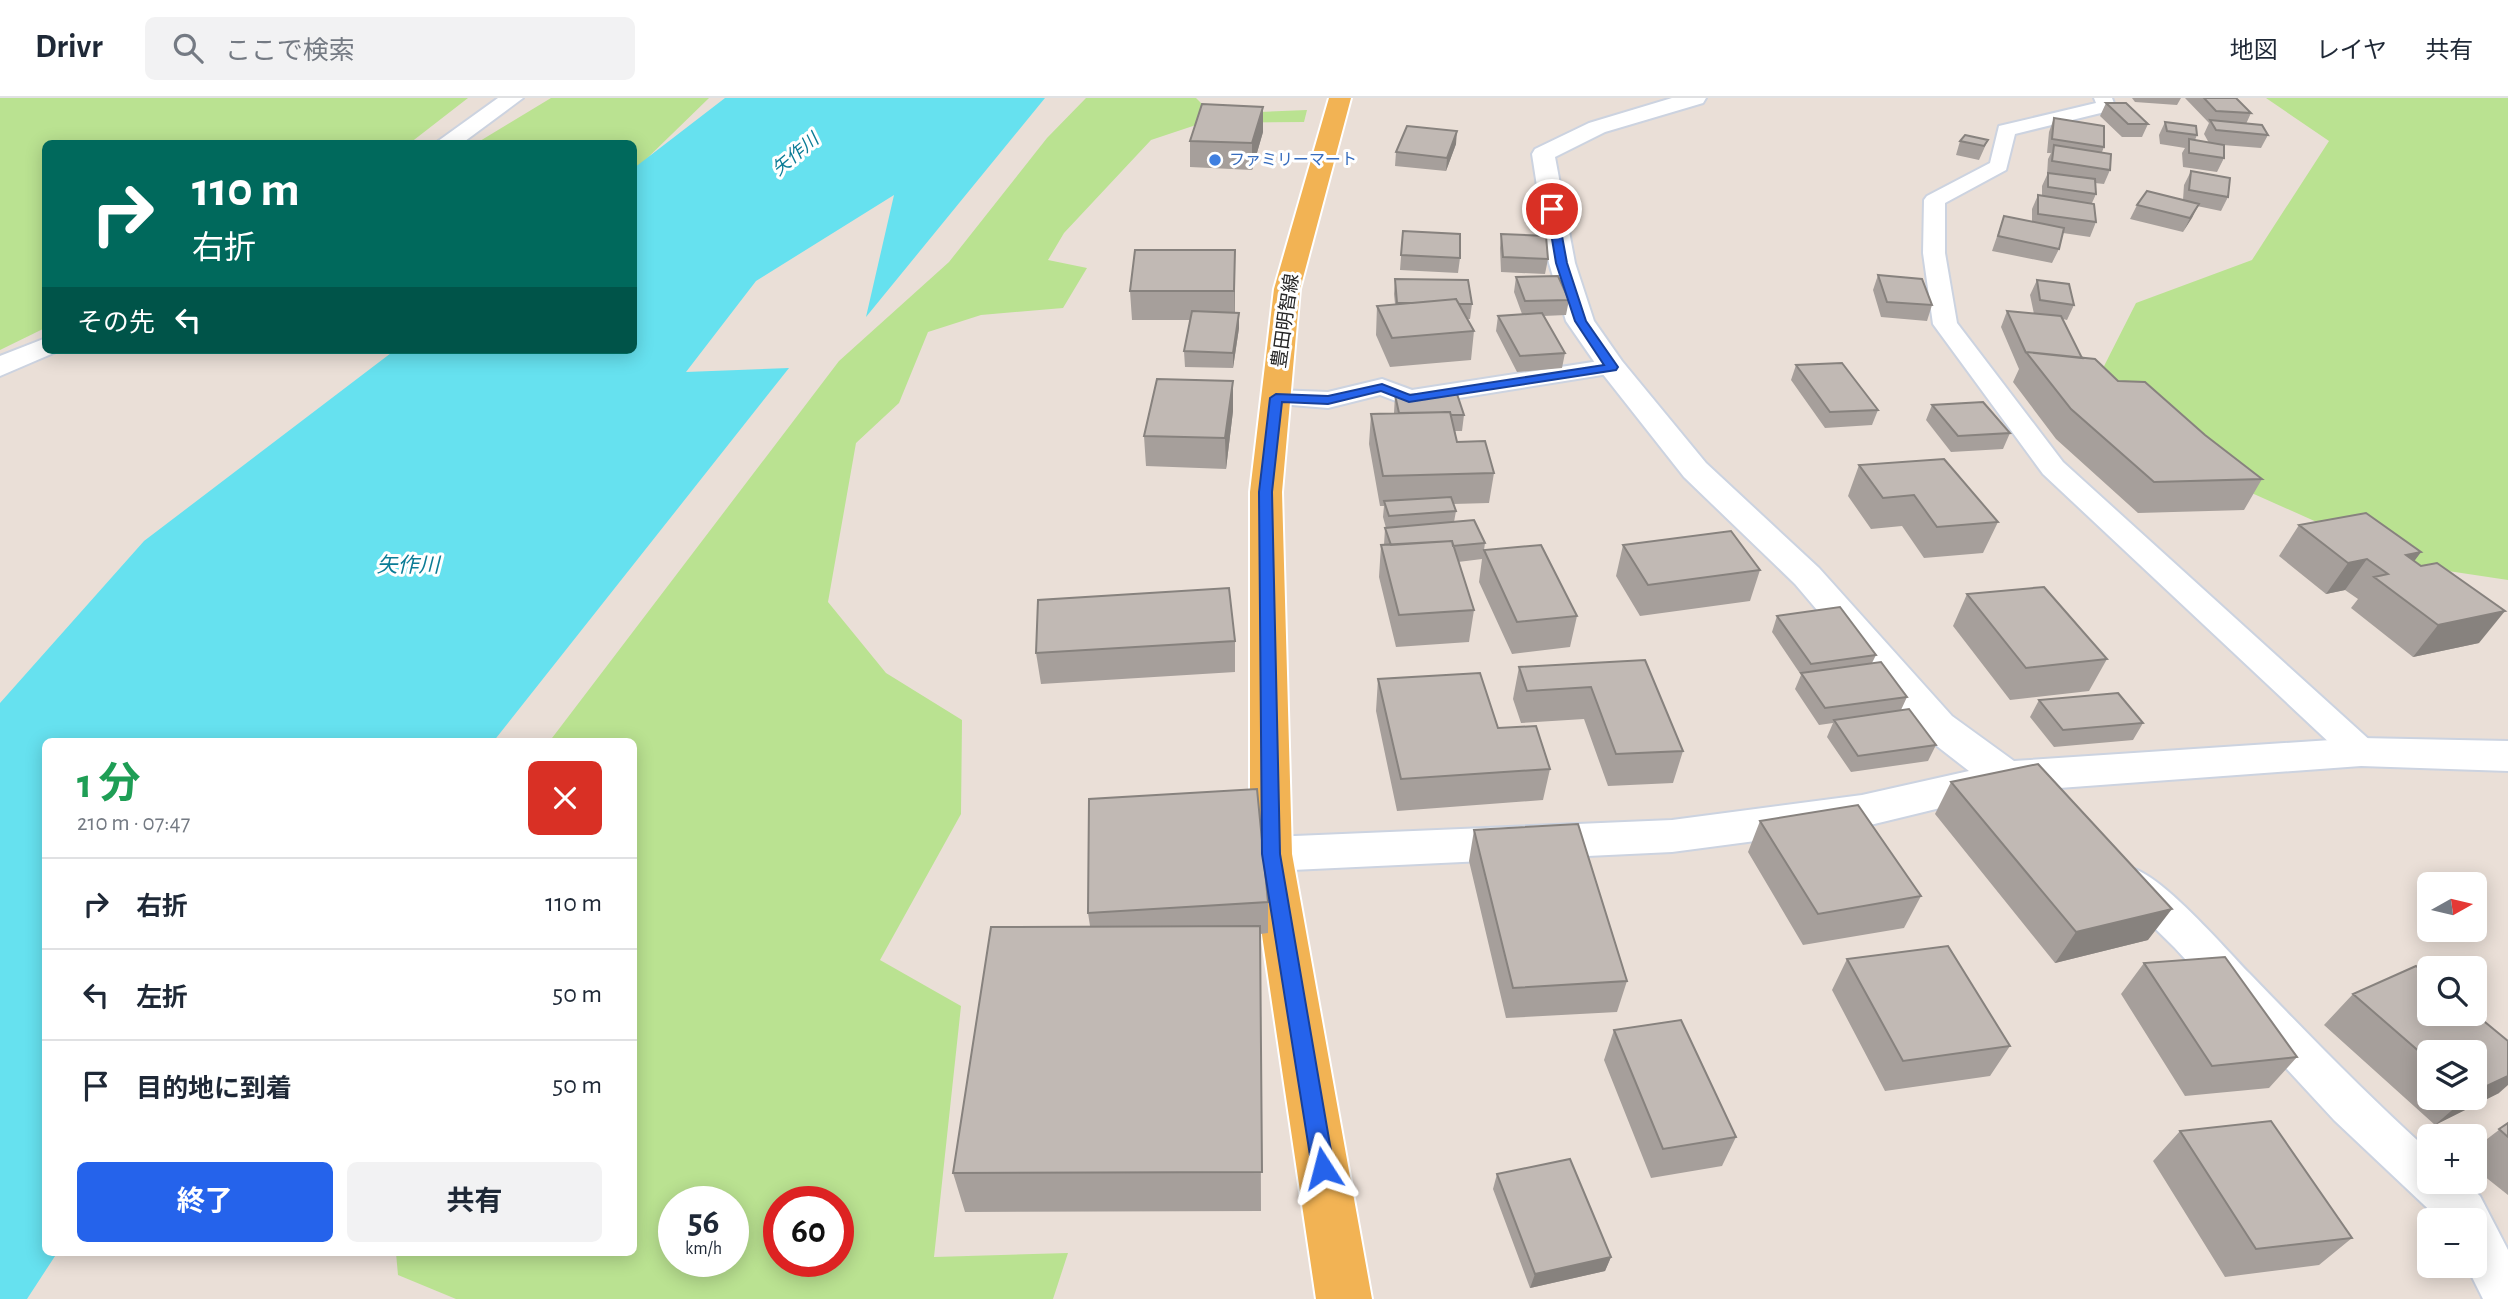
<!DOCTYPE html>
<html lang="ja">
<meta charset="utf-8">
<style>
:root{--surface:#fff;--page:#f2f2f3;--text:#1f2937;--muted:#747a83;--line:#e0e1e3;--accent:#2563eb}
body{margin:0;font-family:"Alegreya Sans","Noto Sans JP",sans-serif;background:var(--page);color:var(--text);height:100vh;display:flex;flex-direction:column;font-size:26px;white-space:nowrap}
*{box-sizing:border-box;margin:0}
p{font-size:23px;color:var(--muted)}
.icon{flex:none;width:38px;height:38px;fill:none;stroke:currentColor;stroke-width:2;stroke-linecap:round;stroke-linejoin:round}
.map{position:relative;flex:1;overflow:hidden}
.side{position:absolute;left:42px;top:640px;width:595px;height:518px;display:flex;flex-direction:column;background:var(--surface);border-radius:10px;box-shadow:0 4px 18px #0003}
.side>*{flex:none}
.guide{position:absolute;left:42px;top:42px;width:595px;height:214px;border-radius:10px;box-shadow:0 4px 18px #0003;background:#00695c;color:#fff;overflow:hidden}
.needle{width:46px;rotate:82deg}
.controls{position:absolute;left:2417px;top:774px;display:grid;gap:14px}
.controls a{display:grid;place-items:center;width:70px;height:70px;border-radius:10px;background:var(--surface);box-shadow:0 4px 18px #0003;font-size:35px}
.speed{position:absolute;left:658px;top:1088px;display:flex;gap:14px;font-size:35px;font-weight:700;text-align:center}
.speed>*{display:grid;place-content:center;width:91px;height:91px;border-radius:50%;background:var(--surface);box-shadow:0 4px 18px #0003;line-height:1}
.speed small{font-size:18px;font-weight:400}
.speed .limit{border:10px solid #d22;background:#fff;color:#111}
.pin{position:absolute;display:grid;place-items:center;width:60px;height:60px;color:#fff;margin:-30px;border:4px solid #fff;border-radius:50%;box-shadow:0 2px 7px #0007}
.me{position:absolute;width:77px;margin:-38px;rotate:351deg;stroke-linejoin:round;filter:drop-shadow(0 0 5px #0008)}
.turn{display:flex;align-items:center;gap:24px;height:147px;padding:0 35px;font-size:32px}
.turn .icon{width:91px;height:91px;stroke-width:2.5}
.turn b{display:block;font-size:49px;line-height:60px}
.then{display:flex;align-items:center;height:66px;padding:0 35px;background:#0003;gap:14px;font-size:26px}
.round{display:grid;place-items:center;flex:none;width:74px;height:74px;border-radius:10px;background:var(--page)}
.overview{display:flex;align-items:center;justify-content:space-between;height:119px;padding:0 35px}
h1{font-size:42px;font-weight:700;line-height:52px;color:#1e9e55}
.action{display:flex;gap:14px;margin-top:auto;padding:14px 35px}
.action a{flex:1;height:80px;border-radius:10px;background:var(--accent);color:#fff;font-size:28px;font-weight:700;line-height:80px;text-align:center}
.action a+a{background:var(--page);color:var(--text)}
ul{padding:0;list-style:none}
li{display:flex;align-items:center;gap:21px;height:91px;padding:0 35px;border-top:2px solid var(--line)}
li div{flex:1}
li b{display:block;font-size:26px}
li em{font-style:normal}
header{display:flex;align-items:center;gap:42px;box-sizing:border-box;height:98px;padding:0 35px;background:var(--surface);border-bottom:2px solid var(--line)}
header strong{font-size:33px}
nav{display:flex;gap:38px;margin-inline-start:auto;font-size:24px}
.search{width:490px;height:63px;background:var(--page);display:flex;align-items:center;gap:18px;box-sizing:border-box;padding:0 24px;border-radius:10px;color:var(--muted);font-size:26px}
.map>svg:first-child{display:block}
.green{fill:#bae291;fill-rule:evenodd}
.water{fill:#66e1ef}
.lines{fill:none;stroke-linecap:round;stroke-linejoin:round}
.service-casing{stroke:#ccd3e0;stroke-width:4}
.minor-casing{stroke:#ccd3e0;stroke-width:4}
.secondary-casing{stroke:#ccd3e0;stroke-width:4}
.primary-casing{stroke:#fff;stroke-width:4}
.service{fill:#fff;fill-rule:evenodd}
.minor{fill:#fff;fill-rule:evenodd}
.secondary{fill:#fff;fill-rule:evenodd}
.primary{fill:#f2b354;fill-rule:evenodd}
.wall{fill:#a69f9b;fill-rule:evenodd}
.shaded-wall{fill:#87827e}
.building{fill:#c1b9b4;stroke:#87827e;stroke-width:2}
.route{fill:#2563eb;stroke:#184099;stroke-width:2}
.shop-dot{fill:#3f7fe0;stroke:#fff;stroke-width:2.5}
.labels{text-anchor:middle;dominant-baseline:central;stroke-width:6;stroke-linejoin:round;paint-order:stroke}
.far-shop-label{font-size:16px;fill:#366cbe;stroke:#fff;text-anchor:start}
.far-water-label{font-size:18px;font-style:italic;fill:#0b7c96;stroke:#fff}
.street-label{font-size:19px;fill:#262626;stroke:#fff}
.water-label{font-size:21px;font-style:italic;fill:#0b7c96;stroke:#fff}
</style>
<header>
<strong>Drivr</strong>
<div class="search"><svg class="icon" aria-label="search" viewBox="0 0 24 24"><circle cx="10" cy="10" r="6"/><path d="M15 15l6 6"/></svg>ここで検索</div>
<nav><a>地図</a><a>レイヤ</a><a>共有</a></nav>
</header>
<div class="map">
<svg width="2508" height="1201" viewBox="0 0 2508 1201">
<rect width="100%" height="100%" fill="#eadfd7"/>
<path class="green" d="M0,0H468L410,45L46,46L45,230L0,252Z
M551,0H709L634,73V46H475Z
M1086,0H1196L1212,16L1307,12L1304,24L1202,25L1151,42L1064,135L1048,162L1087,170L1063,210L981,217L928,234L899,305L856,345L828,504L886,575L962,622L961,716L880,862L961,908L934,1159L1068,1155L1053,1201H456L398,1177L396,1155H634V644H549L839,263L949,164L1047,40ZM674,1104H733V1164H674ZM779,1104H838V1164H779Z
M2266,0H2508V482L2415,468L2227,384L2100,276L2136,205L2252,162L2329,43Z"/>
<path class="water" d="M725,0H1045L866,219L894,97L756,183L686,274L789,270L493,644H46V1155H57L27,1201H0V605L144,443L395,252H634V70Z"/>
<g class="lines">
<g class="service-casing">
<path id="service" d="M2094,0H2112L2115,8L2113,12L2015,36L2006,72L1945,105V155L1957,225L2063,364L2373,645L2378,654L2373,663L2361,666L2349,663L2043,376L1933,226L1923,155L1924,102L1927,98L1990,65L1999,28L2096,5Z
M1612,261L1621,264L1625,269L1621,274L1409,308L1380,297L1328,310L1267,305L1263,300L1267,295L1276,292L1328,294L1382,281L1412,292Z
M2134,771C2165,781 2224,849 2249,875C2308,936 2366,996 2429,1053V1083H2464L2480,1098L2508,1152V1201H2483L2466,1167H2474V1122H2440L2334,1022L2174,849L2121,797L2115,786L2121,775Z"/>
</g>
<g class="minor-casing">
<path id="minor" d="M1672,0H1706L1703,5L1605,34L1555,59L1575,165L1594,223L1622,263L1706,365L1819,470L1952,618L2014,663L2361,640L2508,643V673L2361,668L2006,694L1862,729L1672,754L1271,773L1256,768L1250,756L1256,744L1271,739L1672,722L1862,697L1969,673L1924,638L1795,486L1684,379L1602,275L1566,223L1549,165L1532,56L1535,51L1589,25Z"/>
</g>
<g class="secondary-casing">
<path id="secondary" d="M498,0H523L461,46H434Z
M46,240V252H57L56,254L0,278V258Z"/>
</g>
<g class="primary-casing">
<path id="primary" d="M1329,0H1351L1300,191L1282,394L1292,756L1372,1201H1316L1250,756V394L1274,191Z"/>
</g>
<use href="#service" class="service"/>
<use href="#minor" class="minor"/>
<use href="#secondary" class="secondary"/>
<use href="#primary" class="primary"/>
</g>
<path class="wall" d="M2132,0H2181L2177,7L2135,4Z
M2185,0H2236L2251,15L2246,26L2268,37L2261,50L2223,47L2224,60L2217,74L2183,69L2182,55L2185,50L2160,46L2159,37L2165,24L2197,37L2195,42L2209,45L2204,36L2209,25Z
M2106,5L2148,26L2142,39H2122L2100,18Z
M2054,20L2104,49L2102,54L2110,72L2104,86L2095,85L2096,96L2092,105L2096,124L2090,139L2063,135L2059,151L2052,165L1992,153L2004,118L2032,124V111L2038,97L2042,98V88L2047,77L2048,61L2051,55H2047L2049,34Z
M1263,34L1252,72L1190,69V43Z
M1988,42L1979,62L1956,57L1960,43Z
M1456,46L1446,73L1395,68L1396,54Z
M2191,73L2228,99L2221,113L2197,108L2183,134L2130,121L2137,107L2183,102L2184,87Z
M1403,133L1460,160L1458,175L1400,172Z
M1501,136L1548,161L1545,176L1501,174L1500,150Z
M1878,177L1932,207L1927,223L1881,219L1873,192Z
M1516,179L1569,202L1566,217L1543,218L1565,255L1562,270L1517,274L1496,233L1498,218L1522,216L1514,194Z
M1235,180V214L1239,230L1233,270L1185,269L1184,253L1190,222H1132L1130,193Z
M1395,181L1472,206L1470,221H1467L1474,233L1471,262L1390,269L1376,237L1377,208L1395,206L1394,196Z
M2037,182L2074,207L2067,222L2063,221L2082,260L2205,337L2262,381L2244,412L2138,415L2056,341L2013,284L2019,271L2001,229L2007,213L2034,216L2030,197Z
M1796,267L1878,312L1872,327L1825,330L1791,282Z
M1233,283V313L1226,371L1146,368L1144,338Z
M1395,297L1464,317L1462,333H1455L1457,344L1494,375L1489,405L1453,406L1456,413L1454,424L1485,445L1484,452L1577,518L1570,549L1512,556L1479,484L1482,461L1458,464L1474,512L1469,544L1396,549L1379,479L1381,447H1384L1385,430H1386L1383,419L1384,408H1380L1369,346L1371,316L1394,315Z
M1932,307L2010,335L2003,351L1951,354L1926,322Z
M1859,367L1998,424L1983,455L1924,460L1902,428L1871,431L1848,398Z
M2299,427L2421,454L2414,463L2479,545L2413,559L2351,510L2358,501L2345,492L2326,496L2279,458Z
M1623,447L1760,472L1750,503L1640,518L1616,478Z
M1967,496L2107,561L2089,593L2010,602L1953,528Z
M1777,518L1876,557L1872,565L1907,599L1901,612L1936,647L1928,663L1851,674L1827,639L1833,625L1819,627L1795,591L1801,577L1772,534Z
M1235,543V574L1041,586L1036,555Z
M1645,562L1683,653L1673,685L1608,688L1584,621L1521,625L1513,601L1519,569Z
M1378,581L1498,630L1550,671L1543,702L1397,713L1376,613Z
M2039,602L2143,625L2133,642L2054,649L2030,619Z
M1951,684L2148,842L2055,865L1935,716Z
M1760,723L1921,798L1904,830L1803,847L1748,754Z
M1474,732L1627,883L1617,914L1506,920L1469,763Z
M1268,804V835L1260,836L1261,1113L965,1114L953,1075L1090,828L1088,815Z
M1847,861L2010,948L1990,978L1885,993L1832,892Z
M2144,865L2297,959L2269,990L2185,998L2121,896Z
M2353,896L2499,995L2435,1027L2324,927ZM2429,954L2474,999H2429Z
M1614,932L1736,1039L1722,1068L1651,1080L1604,962Z
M2508,1025V1097L2474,1070V1051Z
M2180,1033L2352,1140L2319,1167L2225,1179L2153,1063Z
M1497,1076L1611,1159L1605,1173L1530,1190L1493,1091Z"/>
<path class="shaded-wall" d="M1263,9V34L1252,72V45Z
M1457,33L1456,46L1446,73L1447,60Z
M2199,106L2192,120L2183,134L2190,120Z
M1235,152V180L1234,222V193Z
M1239,215V230L1233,270V255Z
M1233,283V313L1226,371L1225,340Z
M2421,454L2398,485L2406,457Z
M2367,461L2345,492L2326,496L2348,465Z
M2505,513L2479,545L2413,559L2438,527Z
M2172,811L2148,842L2055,865L2076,834Z
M2508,978V987L2499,995L2435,1027L2467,999H2474V994Z
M1611,1159L1605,1173L1530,1190L1535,1176Z"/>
<path class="building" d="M2204,0H2236L2251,15L2216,13Z
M2106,5H2126L2148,26H2128Z
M1202,6L1263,9L1252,45L1190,43Z
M2054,20L2104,28V49L2052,41Z
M2210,22L2262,27L2268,37L2216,32Z
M2165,24L2196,28L2197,37L2167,33Z
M1407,28L1457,33L1447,60L1396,54Z
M1965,37L1988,42L1984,48L1960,43Z
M2189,41L2224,47V60L2189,55Z
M2054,47L2111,56L2110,72L2052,63Z
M2191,73L2230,80L2228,99L2189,92Z
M2048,75L2095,81L2096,96L2048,89Z
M2147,93L2199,106L2190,120L2137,107Z
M2038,97L2094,106L2096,124L2038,116Z
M2004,118L2064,130L2059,151L1998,138Z
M1403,133L1460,136V160L1401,157Z
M1501,136L1546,138L1548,161L1503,159Z
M1135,152H1235L1234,193H1130Z
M1878,177L1922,181L1932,207L1887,204Z
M1558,178L1569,202L1525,203L1516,179Z
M1395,181L1468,182L1472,206H1459L1456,201L1412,205H1397Z
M2037,182L2069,186L2074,207L2040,202Z
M1456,201L1474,233L1392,240L1377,208Z
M1192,213L1239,215L1233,255L1184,253Z
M2007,213L2061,218L2082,260L2026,254V255Z
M1542,215L1565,255L1520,258L1498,218Z
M2026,254L2095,261L2118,283L2145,284L2205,337L2262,381L2154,384L2071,311Z
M1842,265L1878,312L1830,314L1796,267Z
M1157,281L1233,283L1225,340L1144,338Z
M1457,296L1464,317H1451L1450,314L1399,315L1395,297Z
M1983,304L2010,335L1958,338L1932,307Z
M1450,314L1457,344L1485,343L1494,375L1383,378L1371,316Z
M1944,361L1998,424L1937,429L1914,397L1883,400L1859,367Z
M1451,399L1456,413L1389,418L1384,403Z
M2366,415L2421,454L2406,457L2421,468L2437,465L2505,513L2438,527L2374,479L2388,476L2367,461L2348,465L2299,427Z
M1474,422L1485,445L1453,448L1452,443L1391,447L1385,430Z
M1731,433L1760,472L1648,487L1623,447Z
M1452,443L1474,512L1399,517L1381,447Z
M1541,447L1577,518L1517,524L1484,452Z
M2044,489L2107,561L2026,570L1967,496Z
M1229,490L1235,543L1036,555L1038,502Z
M1840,509L1876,557L1811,566L1777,518Z
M1645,562L1683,653L1616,656L1591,589L1527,593L1519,569Z
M1881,564L1907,599L1825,610L1801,575Z
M1480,575L1498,630L1536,628L1550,671L1401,681L1378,581Z
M2118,595L2143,625L2063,632L2039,602Z
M1909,611L1936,647L1858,658L1834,622Z
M2038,666L2172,811L2076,834L1951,684Z
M1257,691L1268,804L1088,815L1089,701Z
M1858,707L1921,798L1818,816L1760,723Z
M1578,726L1627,883L1513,890L1474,732Z
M1260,828L1262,1074L953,1075L991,829Z
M1948,848L2010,948L1903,963L1847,861Z
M2225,859L2297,959L2212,968L2144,865Z
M2416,868L2429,878V915H2474L2508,943V978L2474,994V954H2429V962L2353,896Z
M1681,922L1736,1039L1663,1051L1614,932Z
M2271,1023L2352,1140L2256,1151L2180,1033Z
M2508,1025V1039L2499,1031Z
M1570,1061L1611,1159L1535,1176L1497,1076Z"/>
<path class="route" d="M1552,108L1557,111L1567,165L1586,223L1618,269L1616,272L1409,304L1381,293L1328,306L1282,304L1272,394L1280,756L1334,1070L1330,1077L1323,1080L1315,1077L1312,1070L1262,756L1259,394L1270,300L1276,296L1328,298L1382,286L1410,297L1604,267L1575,223L1556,165L1547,111Z"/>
<circle class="shop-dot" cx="1215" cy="62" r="7"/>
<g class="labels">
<g class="far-shop-label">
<text x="1229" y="62">ファミリーマート</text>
</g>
<g class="far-water-label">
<text transform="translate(796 57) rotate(-40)">矢作川</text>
</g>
<g class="street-label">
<text transform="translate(1286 223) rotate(-82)">豊田明智線</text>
</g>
<g class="water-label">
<text x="408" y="467">矢作川</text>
</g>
</g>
</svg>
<div class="controls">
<a><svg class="needle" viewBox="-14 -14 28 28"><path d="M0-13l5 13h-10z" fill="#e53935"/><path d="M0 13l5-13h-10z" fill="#747a83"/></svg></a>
<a><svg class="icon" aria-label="search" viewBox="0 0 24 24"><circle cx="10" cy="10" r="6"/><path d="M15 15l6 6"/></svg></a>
<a><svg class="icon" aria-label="layers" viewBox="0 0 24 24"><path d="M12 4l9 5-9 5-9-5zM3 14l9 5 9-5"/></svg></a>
<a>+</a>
<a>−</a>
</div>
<div class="speed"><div>56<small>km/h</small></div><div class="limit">60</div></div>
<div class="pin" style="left:1552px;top:111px;background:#d93025"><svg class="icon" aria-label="arrive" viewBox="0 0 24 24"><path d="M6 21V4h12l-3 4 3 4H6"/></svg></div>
<svg class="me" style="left:1323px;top:1070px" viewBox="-20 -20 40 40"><path d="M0-17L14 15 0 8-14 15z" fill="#2563eb" stroke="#fff" stroke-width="4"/></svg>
<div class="guide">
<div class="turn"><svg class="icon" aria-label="right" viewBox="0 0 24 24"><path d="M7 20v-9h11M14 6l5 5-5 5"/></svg><div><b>110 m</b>右折</div></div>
<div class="then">その先<svg class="icon" aria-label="left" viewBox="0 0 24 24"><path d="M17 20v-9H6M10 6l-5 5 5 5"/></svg></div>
</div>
<section class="side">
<div class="overview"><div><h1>1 分</h1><p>210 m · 07:47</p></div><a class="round" style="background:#d93025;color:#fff"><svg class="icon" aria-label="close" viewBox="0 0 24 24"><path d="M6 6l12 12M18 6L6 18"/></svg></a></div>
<ul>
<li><svg class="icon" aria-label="right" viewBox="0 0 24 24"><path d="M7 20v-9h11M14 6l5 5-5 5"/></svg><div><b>右折</b></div><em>110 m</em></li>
<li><svg class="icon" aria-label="left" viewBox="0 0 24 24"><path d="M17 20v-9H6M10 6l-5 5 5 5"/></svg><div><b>左折</b></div><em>50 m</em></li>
<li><svg class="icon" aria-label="arrive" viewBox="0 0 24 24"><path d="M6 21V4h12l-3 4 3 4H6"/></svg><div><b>目的地に到着</b></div><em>50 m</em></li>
</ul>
<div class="action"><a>終了</a><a>共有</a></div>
</section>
</div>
